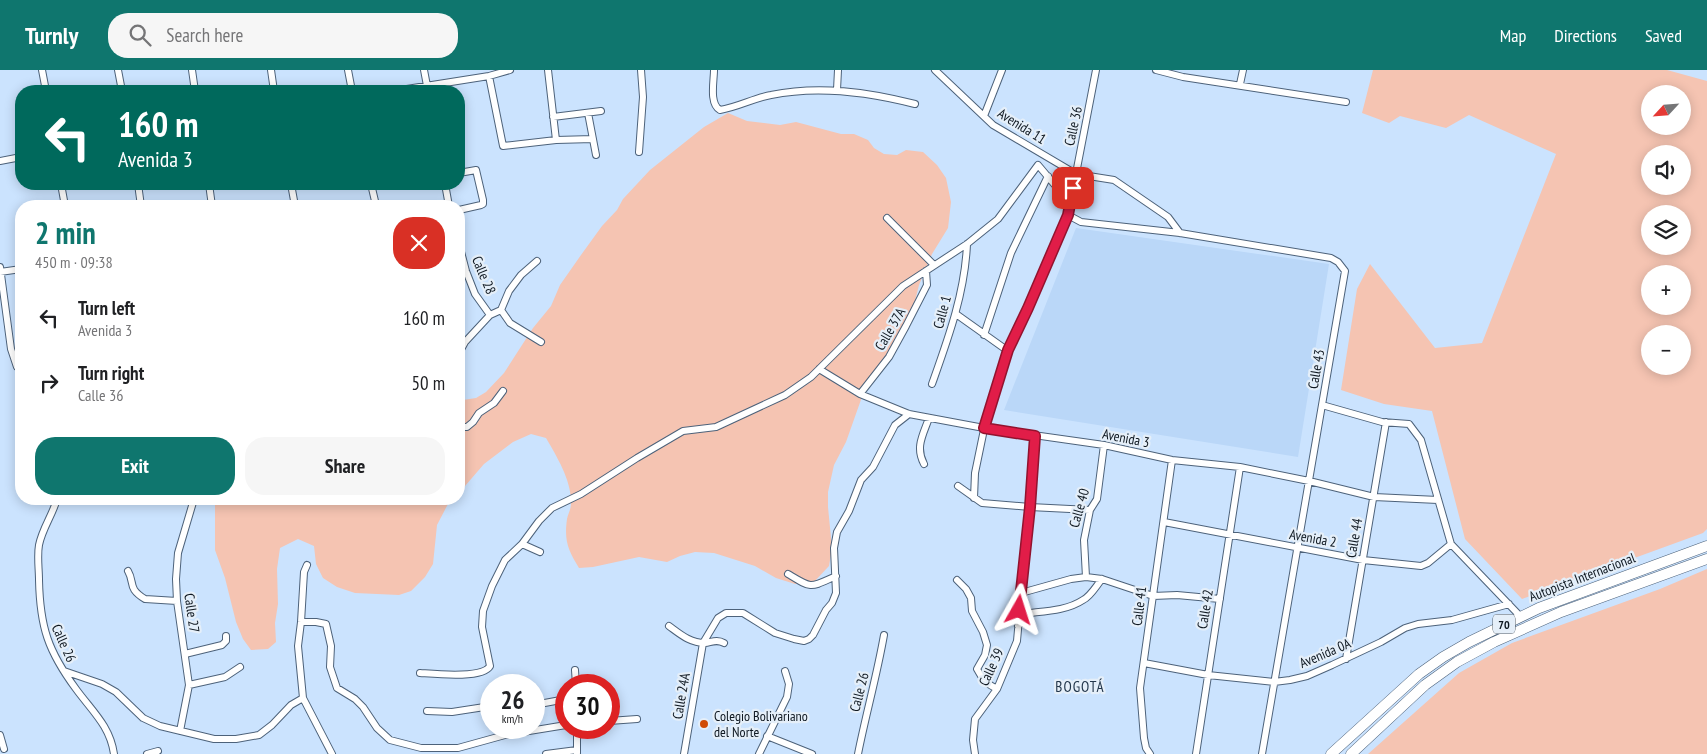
<!DOCTYPE html>
<meta charset="utf-8">
<style>
:root{--surface:#fff;--page:#f6f6f6;--text:#202124;--muted:#757577;--accent:#0f766e}
body{margin:0;font-family:"PT Sans Narrow",sans-serif;background:var(--page);color:var(--text);height:100vh;display:flex;flex-direction:column;font-size:19px;white-space:nowrap}
*{box-sizing:border-box;margin:0}
p{font-size:16px;color:var(--muted)}
.icon{flex:none;width:28px;height:28px;fill:none;stroke:currentColor;stroke-width:2;stroke-linecap:round;stroke-linejoin:round}
.map{position:relative;flex:1;overflow:hidden}
.panel{position:absolute;left:15px;top:130px;width:450px;height:305px;display:flex;flex-direction:column;background:var(--surface);border-radius:20px;box-shadow:0 2px 12px #0003}
.panel>*{flex:none}
.top-card{position:absolute;left:15px;top:15px;width:450px;height:105px;border-radius:20px;box-shadow:0 2px 12px #0003;background:#00695c;color:#fff;overflow:hidden}
.needle{width:32px;rotate:244deg}
.fabs{position:absolute;left:1641px;top:15px;display:grid;gap:10px}
.fabs a{display:grid;place-items:center;width:50px;height:50px;border-radius:50%;background:var(--surface);box-shadow:0 2px 12px #0003;font-size:25px}
.speed{position:absolute;left:480px;top:604px;display:flex;gap:10px;font-size:25px;font-weight:700;text-align:center}
.speed>*{display:grid;place-content:center;width:65px;height:65px;border-radius:50%;background:var(--surface);box-shadow:0 2px 12px #0003;line-height:1}
.speed small{font-size:12px;font-weight:400}
.speed .limit{border:8px solid #d22;background:#fff;color:#111}
.pin{position:absolute;display:grid;place-items:center;width:42px;height:42px;color:#fff;margin:-21px;border-radius:10px;box-shadow:0 2px 8px #0006}
.me{position:absolute;width:55px;margin:-28px;rotate:6deg;stroke-linejoin:round;filter:drop-shadow(0 0 4px #0008)}
.turn{display:flex;align-items:center;gap:18px;height:105px;padding:0 20px;font-size:22px}
.turn .icon{width:65px;height:65px;stroke-width:2.5}
.turn b{display:block;font-size:35px;line-height:42px}
.round{display:grid;place-items:center;flex:none;width:52px;height:52px;border-radius:20px;background:var(--page)}
.overview{display:flex;align-items:center;justify-content:space-between;height:85px;padding:0 20px}
h1{font-size:30px;font-weight:600;line-height:38px;color:var(--accent)}
.button{display:flex;gap:10px;margin-top:auto;padding:10px 20px}
.button a{flex:1;height:58px;border-radius:20px;background:var(--accent);color:#fff;font-size:20px;font-weight:600;line-height:58px;text-align:center}
.button a+a{background:var(--page);color:var(--text)}
ul{padding:0;list-style:none}
li{display:flex;align-items:center;gap:15px;height:65px;padding:0 20px}
li div{flex:1}
li b{display:block;font-size:19px}
li em{font-style:normal}
header{display:flex;align-items:center;gap:30px;box-sizing:border-box;height:70px;padding:0 25px;background:var(--accent);color:#fff}
header strong{font-size:24px}
nav{display:flex;gap:28px;margin-inline-start:auto;font-size:18px}
.search{width:350px;height:45px;background:var(--page);display:flex;align-items:center;gap:12px;box-sizing:border-box;padding:0 18px;border-radius:20px;color:var(--muted);font-size:19px}
.map>svg:first-child{display:block}
.built{fill:#bad7f8}
.green{fill:#f5c4b2;fill-rule:evenodd}
.lines{fill:none;stroke-linecap:round;stroke-linejoin:round}
.minor-casing{stroke:#4d627a;stroke-width:8}
.primary-casing{stroke:#4d627a;stroke-width:11}
.minor{stroke:#fff;stroke-width:6}
.primary{stroke:#fff;stroke-width:10}
.route-casing{stroke:#92132f;stroke-width:12}
.route{stroke:#e11d48;stroke-width:9}
.poi-dot{fill:#d14c06;stroke:#e5eff9;stroke-width:2}
.labels{text-anchor:middle;dominant-baseline:central;stroke-width:4.5;stroke-linejoin:round;paint-order:stroke}
.shield{fill:#e5eff9;stroke:#4f5862;stroke-width:1}
.shield-label{font-size:12px;font-weight:bold;fill:#0f1821}
.street-label{font-size:14px;fill:#0f1821;stroke:#e5eff9}
.poi-label{font-size:14px;fill:#0f1821;stroke:#e5eff9;text-anchor:start}
.neighbourhood-label{font-size:15px;letter-spacing:1px;fill:#23374c;stroke:#e5eff9}
</style>
<header>
<strong>Turnly</strong>
<div class="search"><svg class="icon" aria-label="search" viewBox="0 0 24 24"><circle cx="10" cy="10" r="6"/><path d="M15 15l6 6"/></svg>Search here</div>
<nav><a>Map</a><a>Directions</a><a>Saved</a></nav>
</header>
<div class="map">
<svg width="1707" height="684" viewBox="0 0 1707 684">
<rect width="100%" height="100%" fill="#cbe3fe"/>
<path class="built" d="M1076,158L1329,194L1298,387L1004,340Z"/>
<path class="green" d="M1373,0H1667L1707,11V459L1703,463L1522,529L1465,469L1432,341L1384,334L1341,320L1357,219L1370,194L1435,278L1482,273L1556,84L1469,45L1446,58L1400,46L1389,53L1362,43ZM1650,24H1682V56H1650ZM1650,84H1682V116H1650ZM1650,144H1682V176H1650ZM1650,204H1682V236H1650ZM1650,264H1682V296H1650Z
M728,43L747,51L780,55L796,52L841,64H854L868,70L874,78L884,84L897,85L906,80L923,82L937,95L946,108L951,132L948,158L932,184L919,215L913,239L906,254L863,324L846,372L834,395L828,422V437L832,478L829,496L814,512L795,514L776,508L755,496L714,483L695,482L680,486L667,492L639,487L593,497L579,498C568,480 564,471 567,449C568,444 571,439 571,434C572,411 557,387 546,368L531,364L513,372L484,394L459,423V329L463,330L476,328L486,322L504,303L533,258L551,236L560,215L581,185L602,156L617,140L623,129L650,100L704,57Z
M215,429H452L449,432L437,455L433,494L425,507L411,521L399,525L355,523L337,517L323,508L316,494L314,476L298,469L280,478L277,499L278,534L275,553L276,572L268,579L251,580L243,569L236,552L225,508L215,480Z
M1707,499V684H1368L1459,603L1512,573L1660,519Z"/>
<g class="lines">
<g class="minor-casing">
<path id="minor" d="M42,0L46,21
M118,0L122,21
M192,0L195,21
M271,0L274,21
M348,0L352,21
M424,0L428,21
M548,0L556,70
M714,0C714,11 709,34 720,40C738,37 754,28 771,25C819,15 868,22 915,34
M935,0L993,55L1076,104L1114,110L1168,147L1180,163
M1156,0L1183,7L1346,32
M489,6L503,76L556,70L593,69
M1240,14L1243,0
M837,20L838,0
M394,21L489,6L510,0
M588,43L596,85
M984,46L1002,0
M553,47L601,41
M639,82L643,27L641,0
M0,91L21,87
M459,103L476,100L483,130V134L481,135L459,140
M61,114L65,136
M138,114L141,136
M209,114L212,136
M291,114L295,136
M371,114L375,131L374,136
M445,114L449,136
M1068,145L1081,152L1180,163L1331,188L1338,192L1345,201L1262,684
M887,148L934,195
M459,174L466,201L475,224L490,245
M0,197L11,279L17,297
M0,202L21,199
M501,240L510,253L541,272
M956,244L1008,281
M984,265L1011,183L1048,106
M459,283L465,272L490,245L501,240L509,221L521,205L537,191
M819,299L860,324L909,344L984,358L1104,375L1172,390L1240,397L1309,411L1374,427L1438,430
M932,314C948,269 965,223 967,174
M860,324L889,287L906,256L927,215L926,201
M1322,335L1382,352L1409,354L1421,370L1451,474L1520,546
M459,356L463,357H467L473,352L479,343L494,333L503,321
M924,394C915,377 923,365 929,348
M958,416L982,433L1030,437L1090,440
M974,428L975,403L987,345L1008,281L1028,238L1068,145L1096,0
M57,429C53,444 42,459 39,475C37,486 39,499 39,510C40,557 48,581 76,619C92,641 110,656 114,684
M1164,452L1363,490L1421,496L1428,493L1451,474
M522,474L540,482
M307,495L304,502L301,552L298,576L303,628L332,684
M128,501C135,513 127,518 145,529L177,531
M788,504C813,519 809,518 836,506
M1086,507L1084,470L1090,440L1097,429L1104,375
M957,510L966,519L971,528L972,541L983,562L987,575L985,585L977,599C982,609 987,614 997,619
M1021,523L1071,509L1086,507L1102,509L1153,526L1177,525L1220,529
M301,552H316L326,554L331,576L330,597L337,618L355,629L363,637L377,658L390,670L421,678H458L505,665L566,655
M669,556C680,564 690,573 705,573C712,572 717,569 724,573
M1018,556L1030,543C1048,541 1068,540 1083,530C1091,526 1096,516 1102,509
M185,584L222,575L226,571V566
M1346,589L1386,352
M1144,593L1208,605L1274,612L1290,610L1307,606L1332,595L1381,572L1405,558L1418,554L1452,550L1509,534
M575,600L576,615
M64,601L102,614L116,622L143,648L160,656L214,669H236L259,665L272,655L291,635L303,628
M420,603C435,604 483,609 490,596L482,557L483,541L492,516L505,490L522,474L539,451L552,438L581,424L637,388L683,361L716,357L785,325L811,307L903,216L967,174L998,149L1038,95L1070,133
M189,615L225,607L240,597
M534,635L566,629
M427,641L452,642L491,636
M609,651L637,649
M577,658V683
M180,661L189,615L177,531L176,509L178,483L194,429
M0,665L4,679
M767,666L812,684
M147,684L158,681
M546,684L577,680
M684,684L703,573L718,548L726,543H743L775,563L794,569L804,571L809,569L813,565L826,540L832,533L836,523L834,478L837,462L849,441L861,410L873,397L895,355L909,344
M759,684L787,627L789,614L785,601
M858,684C866,644 877,605 884,565
M975,684L973,670L975,649L997,619L1017,571L1035,366
M1150,684L1146,678L1144,668L1140,618L1172,390
M1196,684L1240,397"/>
</g>
<g class="primary-casing">
<path id="primary" d="M1331,684L1419,604L1443,587L1469,572L1539,538L1707,476
M1351,684L1425,615L1457,592L1494,572L1561,542L1707,489"/>
</g>
<use href="#minor" class="minor"/>
<use href="#primary" class="primary"/>
</g>
<g class="lines">
<g class="route-casing">
<path id="route" d="M1019,540L1030,437L1035,366L984,358L1008,280L1028,238L1068,145L1073,118"/>
</g>
<use href="#route" class="route"/>
</g>
<circle class="poi-dot" cx="704" cy="654" r="5"/>
<g class="labels">
<rect class="shield" x="1493" y="544.5" width="22" height="19" rx="4"/>
<g class="shield-label">
<text x="1504" y="554">70</text>
</g>
<g class="street-label">
<text transform="translate(1022 56) rotate(32)">Avenida 11</text>
<text transform="translate(1073 56) rotate(-78)">Calle 36</text>
<text transform="translate(484 205) rotate(67)">Calle 28</text>
<text transform="translate(942 242) rotate(-75)">Calle 1</text>
<text transform="translate(890 259) rotate(-60)">Calle 37A</text>
<text transform="translate(1316 299) rotate(-80)">Calle 43</text>
<text transform="translate(1126 368) rotate(11)">Avenida 3</text>
<text transform="translate(1079 438) rotate(-74)">Calle 40</text>
<text transform="translate(1313 468) rotate(10)">Avenida 2</text>
<text transform="translate(1354 468) rotate(-80)">Calle 44</text>
<text transform="translate(1582 507) rotate(-21)">Autopista Internacional</text>
<text transform="translate(1139 536) rotate(-83)">Calle 41</text>
<text transform="translate(1205 539) rotate(-81)">Calle 42</text>
<text transform="translate(192 543) rotate(82)">Calle 27</text>
<text transform="translate(64 573) rotate(66)">Calle 26</text>
<text transform="translate(1325 583) rotate(-23)">Avenida 0A</text>
<text transform="translate(991 597) rotate(-65)">Calle 39</text>
<text transform="translate(859 622) rotate(-76)">Calle 26</text>
<text transform="translate(681 626) rotate(-80)">Calle 24A</text>
</g>
<g class="poi-label">
<text x="714" y="646">Colegio Bolivariano<tspan x="714" dy="16">del Norte</tspan></text>
</g>
<g class="neighbourhood-label">
<text x="1080" y="616">BOGOTÁ</text>
</g>
</g>
</svg>
<div class="fabs">
<a><svg class="needle" viewBox="-14 -14 28 28"><path d="M0-13l5 13h-10z" fill="#e53935"/><path d="M0 13l5-13h-10z" fill="#757577"/></svg></a>
<a><svg class="icon" aria-label="sound" viewBox="0 0 24 24"><path d="M4 9h4l5-4v14l-5-4H4zM17 9q2 3 0 6"/></svg></a>
<a><svg class="icon" aria-label="layers" viewBox="0 0 24 24"><path d="M12 4l9 5-9 5-9-5zM3 14l9 5 9-5"/></svg></a>
<a>+</a>
<a>−</a>
</div>
<div class="speed"><div>26<small>km/h</small></div><div class="limit">30</div></div>
<div class="pin" style="left:1073px;top:118px;background:#d93025"><svg class="icon" aria-label="arrive" viewBox="0 0 24 24"><path d="M6 21V4h12l-3 4 3 4H6"/></svg></div>
<svg class="me" style="left:1019px;top:540px" viewBox="-20 -20 40 40"><path d="M0-17L14 15 0 8-14 15z" fill="#e11d48" stroke="#fff" stroke-width="4"/></svg>
<div class="top-card">
<div class="turn"><svg class="icon" aria-label="left" viewBox="0 0 24 24"><path d="M17 20v-9H6M10 6l-5 5 5 5"/></svg><div><b>160 m</b>Avenida 3</div></div>
</div>
<section class="panel">
<div class="overview"><div><h1>2 min</h1><p>450 m · 09:38</p></div><a class="round" style="background:#d93025;color:#fff"><svg class="icon" aria-label="close" viewBox="0 0 24 24"><path d="M6 6l12 12M18 6L6 18"/></svg></a></div>
<ul>
<li><svg class="icon" aria-label="left" viewBox="0 0 24 24"><path d="M17 20v-9H6M10 6l-5 5 5 5"/></svg><div><b>Turn left</b><p>Avenida 3</p></div><em>160 m</em></li>
<li><svg class="icon" aria-label="right" viewBox="0 0 24 24"><path d="M7 20v-9h11M14 6l5 5-5 5"/></svg><div><b>Turn right</b><p>Calle 36</p></div><em>50 m</em></li>
</ul>
<div class="button"><a>Exit</a><a>Share</a></div>
</section>
</div>
